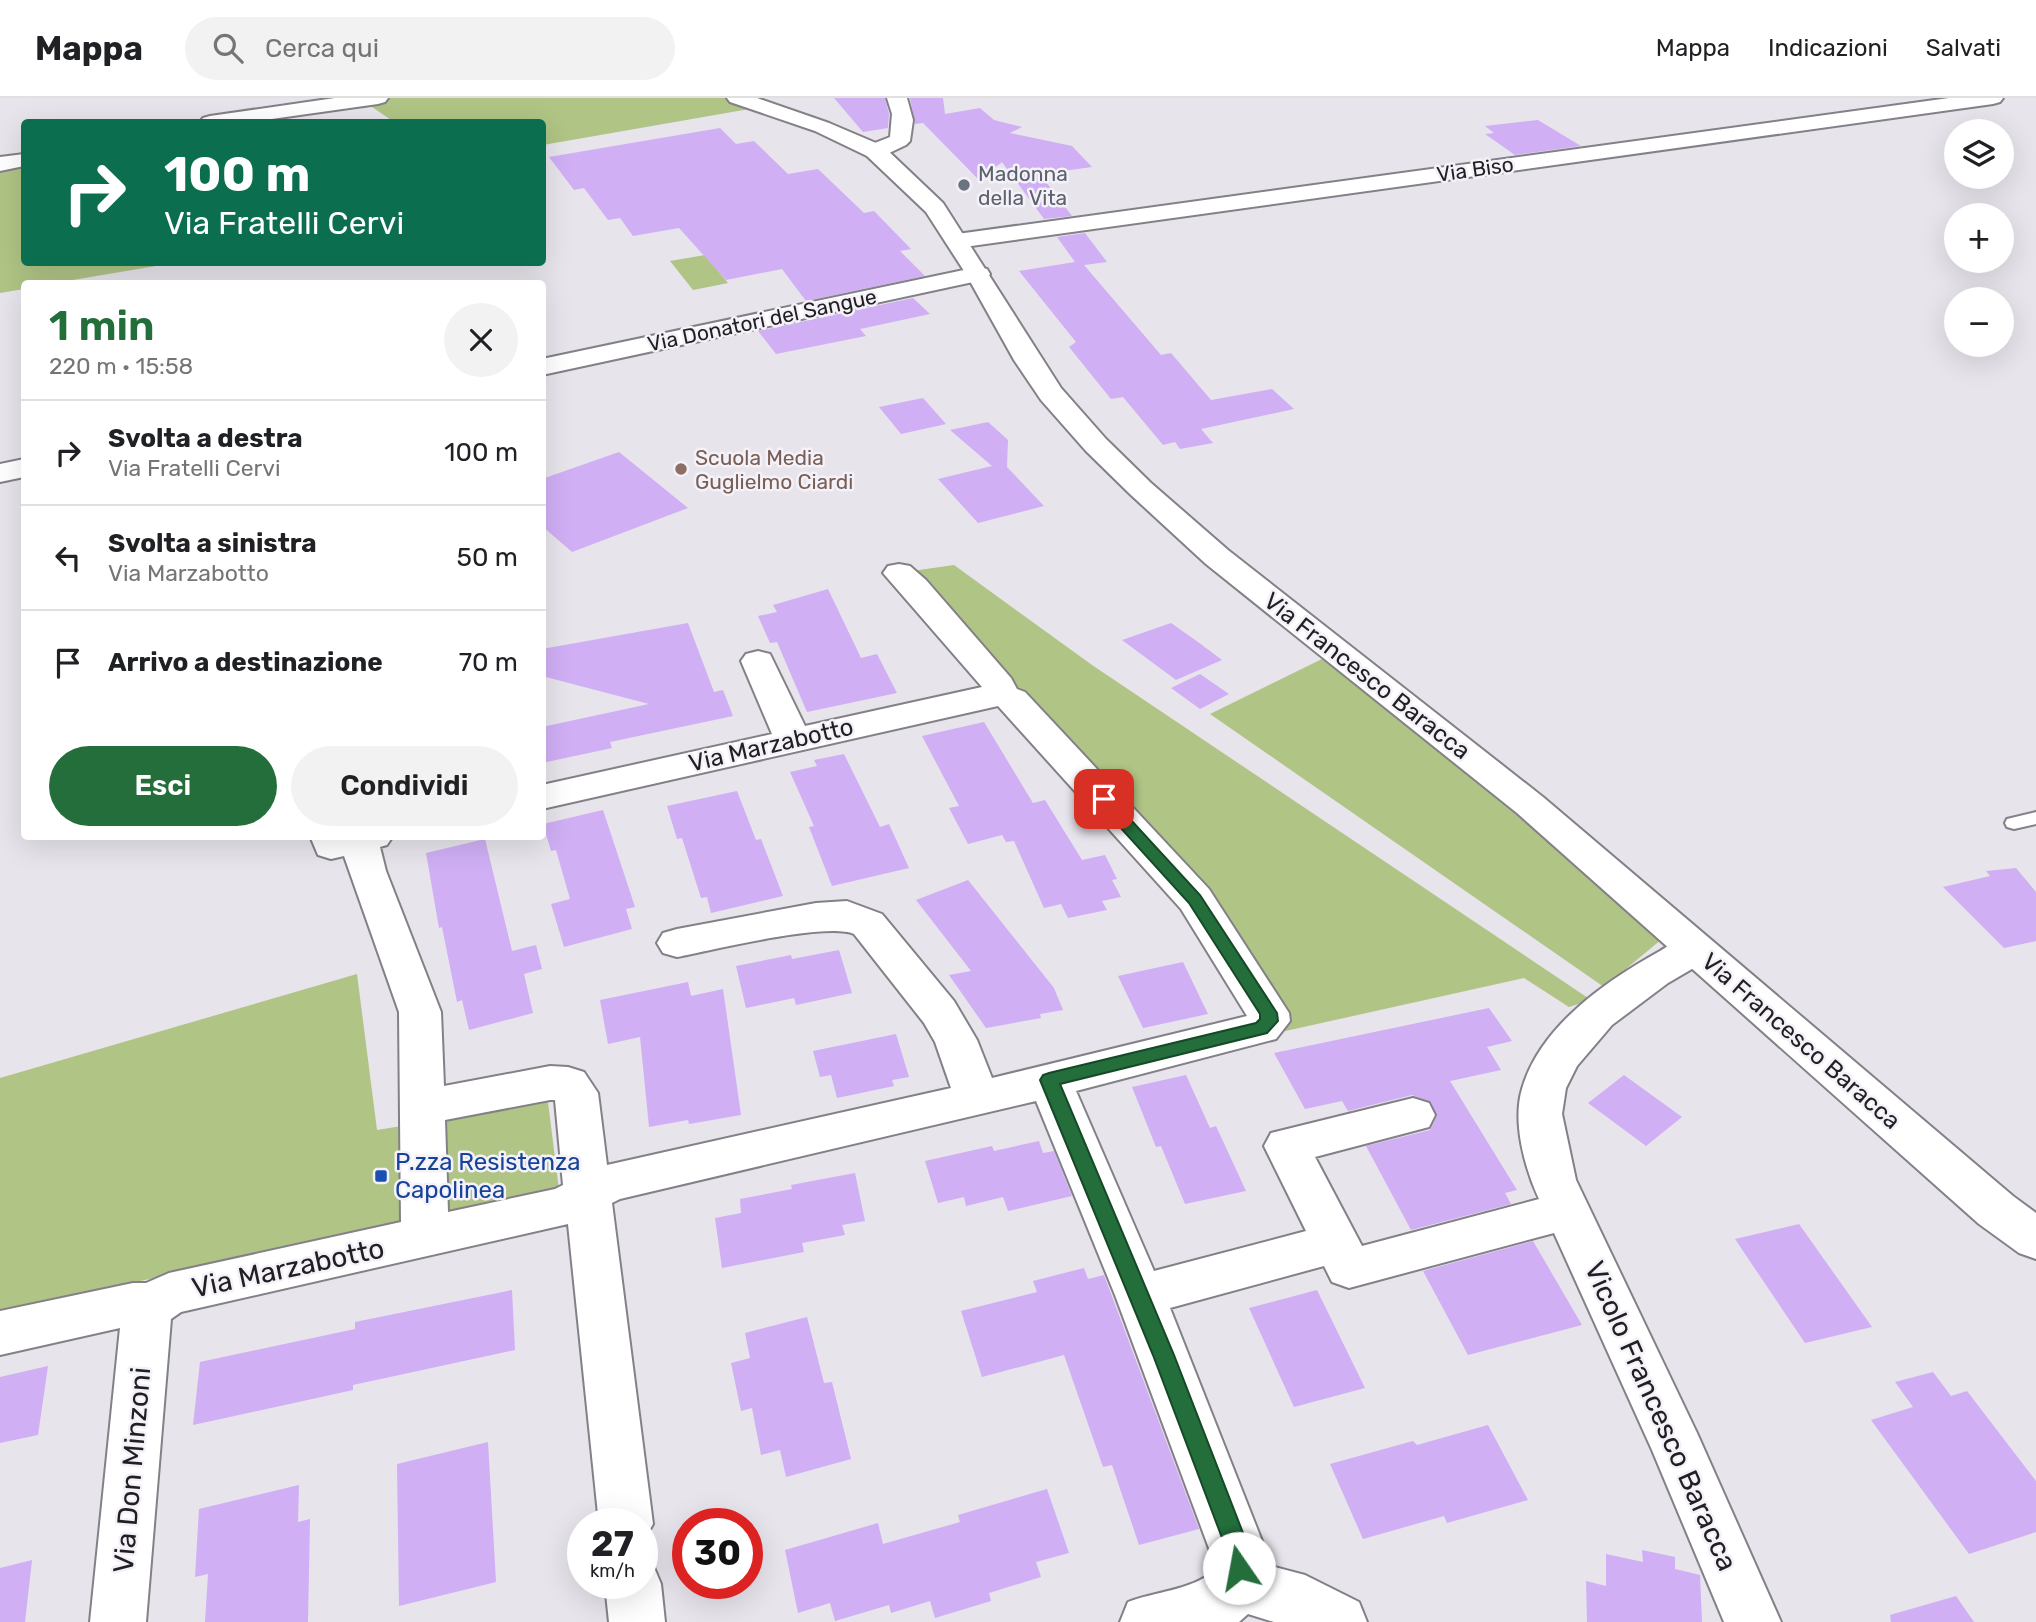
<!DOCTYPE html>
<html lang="it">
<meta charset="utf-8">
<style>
:root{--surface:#fff;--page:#f2f2f2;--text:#202124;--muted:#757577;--line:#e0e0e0;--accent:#246e3c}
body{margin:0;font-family:Rubik,sans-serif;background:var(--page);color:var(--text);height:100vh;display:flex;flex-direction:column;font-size:26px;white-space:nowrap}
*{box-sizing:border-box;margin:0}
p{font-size:23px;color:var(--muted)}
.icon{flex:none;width:38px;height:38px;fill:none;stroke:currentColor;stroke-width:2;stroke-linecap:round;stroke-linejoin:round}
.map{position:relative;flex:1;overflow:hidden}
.side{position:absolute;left:21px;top:182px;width:525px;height:560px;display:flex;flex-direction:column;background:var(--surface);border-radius:7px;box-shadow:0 7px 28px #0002}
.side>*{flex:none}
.banner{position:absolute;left:21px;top:21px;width:525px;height:147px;border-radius:7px;box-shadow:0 7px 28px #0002;background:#0b6e4f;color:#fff;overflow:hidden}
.fabs{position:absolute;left:1944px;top:21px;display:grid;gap:14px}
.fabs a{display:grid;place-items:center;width:70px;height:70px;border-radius:50%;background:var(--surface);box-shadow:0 7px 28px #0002;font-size:35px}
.speed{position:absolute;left:567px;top:1410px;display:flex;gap:14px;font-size:35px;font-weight:700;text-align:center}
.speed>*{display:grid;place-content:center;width:91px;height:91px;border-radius:50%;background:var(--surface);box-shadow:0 7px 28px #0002;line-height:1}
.speed small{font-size:18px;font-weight:400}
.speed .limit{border:10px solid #d22;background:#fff;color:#111}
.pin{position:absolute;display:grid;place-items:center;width:60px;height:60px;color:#fff;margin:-30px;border-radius:14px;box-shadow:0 4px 10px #0006}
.me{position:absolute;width:77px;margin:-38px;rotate:348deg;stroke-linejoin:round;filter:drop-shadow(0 0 5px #0008)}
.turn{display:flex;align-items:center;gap:24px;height:147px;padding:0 28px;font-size:32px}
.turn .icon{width:91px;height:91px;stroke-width:2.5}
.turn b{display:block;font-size:49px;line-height:60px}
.round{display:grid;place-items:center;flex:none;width:74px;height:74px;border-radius:37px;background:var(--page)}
.headline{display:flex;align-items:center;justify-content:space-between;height:119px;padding:0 28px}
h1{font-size:42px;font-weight:600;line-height:52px;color:var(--accent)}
.cta{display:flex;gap:14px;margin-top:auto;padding:14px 28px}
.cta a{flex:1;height:80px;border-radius:42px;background:var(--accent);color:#fff;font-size:28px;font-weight:600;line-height:80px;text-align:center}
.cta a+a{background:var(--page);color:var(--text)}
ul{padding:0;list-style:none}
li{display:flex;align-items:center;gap:21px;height:105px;padding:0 28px;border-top:2px solid var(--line)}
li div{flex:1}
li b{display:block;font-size:26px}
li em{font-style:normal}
header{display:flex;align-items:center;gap:42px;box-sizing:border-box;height:98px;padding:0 35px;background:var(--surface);border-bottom:2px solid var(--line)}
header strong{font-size:33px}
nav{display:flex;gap:38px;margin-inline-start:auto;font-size:24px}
.search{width:490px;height:63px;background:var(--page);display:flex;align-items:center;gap:18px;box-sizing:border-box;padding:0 24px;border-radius:38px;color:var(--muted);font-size:26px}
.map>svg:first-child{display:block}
.green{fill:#b0c485}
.building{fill:#d0aff5}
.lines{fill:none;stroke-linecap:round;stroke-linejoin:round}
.lane-casing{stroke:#838087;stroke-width:4}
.street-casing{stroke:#838087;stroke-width:4}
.secondary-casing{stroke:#838087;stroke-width:4}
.lane{fill:#fff;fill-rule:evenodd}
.street{fill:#fff;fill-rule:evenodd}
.secondary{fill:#fff;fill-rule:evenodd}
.route{fill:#246e3c;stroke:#174827;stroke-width:2}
.worship-dot{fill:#6b7280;stroke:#f4f1f9;stroke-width:2.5}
.education-dot{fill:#8d6e63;stroke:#f4f1f9;stroke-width:2.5}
.transit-dot{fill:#1a4fb4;stroke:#f4f1f9;stroke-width:2.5}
.labels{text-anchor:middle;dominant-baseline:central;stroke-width:5;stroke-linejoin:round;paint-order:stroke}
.far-street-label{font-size:21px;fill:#211f22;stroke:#f4f1f9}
.far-worship-label{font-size:21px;fill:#5b616d;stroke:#f4f1f9;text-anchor:start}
.far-education-label{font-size:21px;fill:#785e54;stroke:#f4f1f9;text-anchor:start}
.street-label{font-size:24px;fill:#211f22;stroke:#f4f1f9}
.transit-label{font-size:24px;fill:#164399;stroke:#f4f1f9;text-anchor:start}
.near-street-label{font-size:28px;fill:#211f22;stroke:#f4f1f9}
</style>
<header>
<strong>Mappa</strong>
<div class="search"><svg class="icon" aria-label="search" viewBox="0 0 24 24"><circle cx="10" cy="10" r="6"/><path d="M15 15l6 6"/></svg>Cerca qui</div>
<nav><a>Mappa</a><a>Indicazioni</a><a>Salvati</a></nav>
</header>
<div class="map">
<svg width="2036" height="1524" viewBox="0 0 2036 1524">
<rect width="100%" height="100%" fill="#e7e4ec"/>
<path class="green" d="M359,0H728L755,10L543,47L542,24H394Z
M24,63V164L174,165L55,185L24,186V191L0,195V67Z
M705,157L728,185L693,192L670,163Z
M954,467L1092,567L1591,902L1569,909L1524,880L1281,934L1268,901L905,474Z
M1322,561L1551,739L1662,841L1604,889L1210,616Z
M357,876L377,1032L548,1004L559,1092L425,1124L0,1212V980Z"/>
<path class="building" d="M834,0H885L889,16L888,30L863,34Z
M910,0H943L945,16L980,10L994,22L1022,29L1010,35L1072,48L1092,69L1040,76L1072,118L1044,121L1002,64L979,82L923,25L915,26Z
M1538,22L1581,48L1515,57L1485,36L1494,35L1485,28Z
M720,30L736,46L754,43L788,76L818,71L864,115L874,113L911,151L900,153L925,178L806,203L782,171L726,182L679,130L633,138L620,120L608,122L584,90L574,92L549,59Z
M1085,135L1107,164L1084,167L1161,257L1171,255L1211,302L1272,291L1294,311L1201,331L1213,345L1180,351L1175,344L1163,347L1123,299L1111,301L1069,249L1076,244L1019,173L1075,164L1057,139Z
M913,200L930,216L860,231L866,238L776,256L758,233Z
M923,300L946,326L901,336L879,309Z
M988,324L1008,342L1007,369L1044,408L978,425L938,381L992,368L950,332Z
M619,354L688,410L572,454L542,428V381Z
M828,491L861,560L877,556L897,595L807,614L777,544L770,545L758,518L777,514L773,507Z
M688,525L714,594L723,592L733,618L610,644L612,650L542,665V629L649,606L542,578V551Z
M1171,525L1198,544L1222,562L1176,582L1122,542Z
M1200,576L1229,596L1200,611L1171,590Z
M984,624L1033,705L1045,702L1082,762L1105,757L1117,781L1112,782L1121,799L1102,803L1107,812L1068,820L1061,806L1044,810L1014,743L1006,744L1002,737L968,746L949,710L959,708L922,638Z
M844,656L880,729L889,726L909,770L832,788L809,729L814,728L790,674L817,668L814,662Z
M737,693L756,742L761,741L783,798L711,815L707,799L701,800L682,740L677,741L667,708Z
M603,712L635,809L626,811L632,831L564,849L551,806L570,801L556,752L551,753L543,726Z
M485,741L512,853L536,847L542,871L524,876L533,915L469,932L462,902L457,904L442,829L439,830L426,755Z
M2016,770L2036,794V843L2004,850L1943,789L1990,778L1986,773Z
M968,782L1054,890L1063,912L1040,916L1041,920L986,930L949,877L971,873L916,802Z
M839,852L852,895L796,907L794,900L746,910L736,868L791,857L792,861Z
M1183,864L1208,916L1143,930L1118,878Z
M688,884L691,898L723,891L741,1017L689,1026L688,1022L649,1029L640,939L608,946L600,902Z
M1489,910L1512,943L1487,949L1501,972L1450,983L1517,1092L1505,1095L1511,1106L1411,1132L1366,1048L1430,1032L1437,1018L1431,1004L1412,997L1348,1013L1342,1003L1305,1011L1274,955Z
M896,936L909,979L892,982L894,988L837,1000L831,977L820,979L813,953Z
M1186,977L1210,1030L1216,1028L1246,1093L1185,1106L1161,1048L1156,1049L1132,989Z
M1624,977L1682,1019L1646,1048L1588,1005Z
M1039,1043L1043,1055L1054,1053L1072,1098L1008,1113L1003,1099L966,1108L964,1099L938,1105L925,1063L992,1048L994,1053Z
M855,1075L865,1123L842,1127L845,1137L802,1145L804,1154L722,1170L715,1120L741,1115L740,1101L792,1091L791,1087Z
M1799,1126L1872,1229L1805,1245L1735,1141Z
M1533,1143L1582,1227L1468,1257L1423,1173Z
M1084,1170L1088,1181L1104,1177L1199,1431L1139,1447L1112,1367L1103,1369L1064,1257L982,1279L961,1213L1037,1194L1033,1183Z
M512,1192L515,1252L353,1287V1292L193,1327L200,1264L355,1231V1224Z
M1317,1192L1365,1290L1294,1309L1249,1210Z
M807,1219L824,1285L832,1284L851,1361L786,1379L780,1352L761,1357L752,1310L741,1313L731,1265L750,1260L745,1235Z
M48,1268L38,1337L0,1345V1279Z
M1933,1274L1951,1298L1967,1293L2036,1383V1434L1969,1456L1871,1322L1913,1309L1895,1284Z
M1488,1327L1528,1402L1447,1425L1444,1418L1363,1441L1330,1366L1413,1343L1417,1347Z
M488,1344L496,1484L399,1508L397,1366Z
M299,1387L298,1424L310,1421L308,1524H205L208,1476L195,1479L199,1411Z
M1047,1391L1069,1455L1036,1464L1041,1479L989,1495L991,1503L935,1520L930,1503L891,1515L889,1507L835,1523L830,1505L798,1515L785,1452L878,1425L883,1446L960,1424L958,1417Z
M1642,1452L1675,1459V1471L1700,1477L1702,1524H1587L1586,1483L1606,1488V1456L1643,1464Z
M32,1462L25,1524H0V1470Z
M1956,1498L1974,1524H1891L1890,1517Z"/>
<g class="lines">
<g class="lane-casing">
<path id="lane" d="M2036,714V726L2014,731L2007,729L2005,725L2007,721Z"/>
</g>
<g class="street-casing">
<path id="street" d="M335,0H388L385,4L378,6L250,24H200L203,20L210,18Z
M887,0H907L913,22L910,43L906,47L883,58H867L864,53L867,48L890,39L892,16Z
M1949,0H2003L2000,4L1993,6L957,150L949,148L945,143L949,138L957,136Z
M24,56V68L0,73V59Z
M978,169L987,171L990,176L987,181L542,277V261Z
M24,361V379L0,384V366Z
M899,466L910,468L926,482L1011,580L1017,591L1025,594L1209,791L1289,915L1290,923L1276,941L1076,993L1154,1173L1306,1133L1264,1048L1271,1035L1413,1000L1429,1005L1435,1017L1429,1029L1315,1059L1362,1148L1539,1101C1525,1071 1512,1024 1522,991C1540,928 1606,883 1660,853C1670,847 1682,838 1694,837C1699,837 1705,839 1709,841L1715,851L1709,861L1668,885L1612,927L1577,968L1566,990L1562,1016L1576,1082L1697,1335L1781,1524H1724L1652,1352L1554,1135L1349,1190L1332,1184L1324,1168L1170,1210L1266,1453L1267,1467L1305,1477L1359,1504L1367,1524H1274L1248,1516L1239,1524H1120L1128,1504C1154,1494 1190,1492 1211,1475L1210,1453L1115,1197L1036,1003L620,1101L612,1105L653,1426L642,1445V1426H599L568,1126L181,1214L171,1221L146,1524H90L120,1230L0,1257V1213L133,1185H146L169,1175L401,1124L399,914L344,758L331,761L318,757L310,738H393L387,747L380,749L386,773L441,914L444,988L550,968L568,969L584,974L598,995L607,1067L951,990L935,944L924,925L854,836C826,824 713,852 677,859L663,855L657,845L663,835L677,831L816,805L847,803L882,816L954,903L977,942L992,980L1247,918L1181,811L998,608L542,711V687L772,636L741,563L746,556L758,553L770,556L805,628L982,589L883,475L888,468ZM550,1002H555L563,1087L555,1091L448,1114L445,1022Z
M642,1462L653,1467L661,1486L665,1524H609L605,1486H642Z"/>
</g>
<g class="secondary-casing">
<path id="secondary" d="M727,0H757L829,25L883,48L943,105L1061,290L1106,341L1151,385L1228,452L1543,699L2013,1098L2036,1115V1161L2019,1155L1979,1126L1517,715L1206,466L1131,397L1086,353L1041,302L1014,262L966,176L926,114L867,58L815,33L730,4Z"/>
</g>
<use href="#lane" class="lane"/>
<use href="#street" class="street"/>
<use href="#secondary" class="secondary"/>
</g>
<path class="route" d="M1104,696L1109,698L1200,797L1277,915L1278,923L1267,935L1060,986L1174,1257L1250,1453L1251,1470L1247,1478L1239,1481L1231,1478L1227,1453L1153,1257L1040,982L1043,977L1049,975L1256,925L1260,921V916L1189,805L1098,705L1096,701Z"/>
<circle class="worship-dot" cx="964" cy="87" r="7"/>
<circle class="education-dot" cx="681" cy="371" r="7"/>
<rect class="transit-dot" x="374" y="1071" width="14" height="14" rx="3.5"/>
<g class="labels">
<g class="far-street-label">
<text transform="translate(1475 71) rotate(-8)">Via Biso</text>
<text transform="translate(762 222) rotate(-12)">Via Donatori del Sangue</text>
</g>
<g class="far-worship-label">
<text x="978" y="75">Madonna<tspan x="978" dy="24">della Vita</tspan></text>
</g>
<g class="far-education-label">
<text x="695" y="359">Scuola Media<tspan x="695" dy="24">Guglielmo Ciardi</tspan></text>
</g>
<g class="street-label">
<text transform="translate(1367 578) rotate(38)">Via Francesco Baracca</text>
<text transform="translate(771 647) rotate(-13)">Via Marzabotto</text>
<text transform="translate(1801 943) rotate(41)">Via Francesco Baracca</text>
</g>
<g class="transit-label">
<text x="395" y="1064">P.zza Resistenza<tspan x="395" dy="28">Capolinea</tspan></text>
</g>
<g class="near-street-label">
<text transform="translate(288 1170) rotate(-12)">Via Marzabotto</text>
<text transform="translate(1661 1318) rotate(66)">Vicolo Francesco Baracca</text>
<text transform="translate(132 1372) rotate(-85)">Via Don Minzoni</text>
</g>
</g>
</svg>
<div class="fabs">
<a><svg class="icon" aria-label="layers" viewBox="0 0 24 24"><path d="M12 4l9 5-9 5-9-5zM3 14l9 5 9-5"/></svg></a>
<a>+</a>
<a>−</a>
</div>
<div class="speed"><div>27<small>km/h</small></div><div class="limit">30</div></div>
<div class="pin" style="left:1104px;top:701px;background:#d93025"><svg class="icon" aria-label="arrive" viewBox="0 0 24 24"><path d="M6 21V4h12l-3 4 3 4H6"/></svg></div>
<svg class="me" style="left:1239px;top:1470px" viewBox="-20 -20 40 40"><circle r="19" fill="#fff"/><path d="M0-13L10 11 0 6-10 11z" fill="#246e3c"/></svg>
<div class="banner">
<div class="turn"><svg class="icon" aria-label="right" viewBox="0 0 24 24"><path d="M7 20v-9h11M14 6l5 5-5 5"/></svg><div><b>100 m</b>Via Fratelli Cervi</div></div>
</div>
<section class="side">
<div class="headline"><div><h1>1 min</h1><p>220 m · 15:58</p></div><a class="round"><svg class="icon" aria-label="close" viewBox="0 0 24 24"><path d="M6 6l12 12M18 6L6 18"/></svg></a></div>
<ul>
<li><svg class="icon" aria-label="right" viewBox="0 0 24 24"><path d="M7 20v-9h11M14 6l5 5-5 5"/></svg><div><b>Svolta a destra</b><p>Via Fratelli Cervi</p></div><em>100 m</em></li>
<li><svg class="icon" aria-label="left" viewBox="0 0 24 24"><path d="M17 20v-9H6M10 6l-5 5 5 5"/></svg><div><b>Svolta a sinistra</b><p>Via Marzabotto</p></div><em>50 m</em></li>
<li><svg class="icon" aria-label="arrive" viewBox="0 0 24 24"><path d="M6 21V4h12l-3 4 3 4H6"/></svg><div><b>Arrivo a destinazione</b></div><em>70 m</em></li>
</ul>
<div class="cta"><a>Esci</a><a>Condividi</a></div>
</section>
</div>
